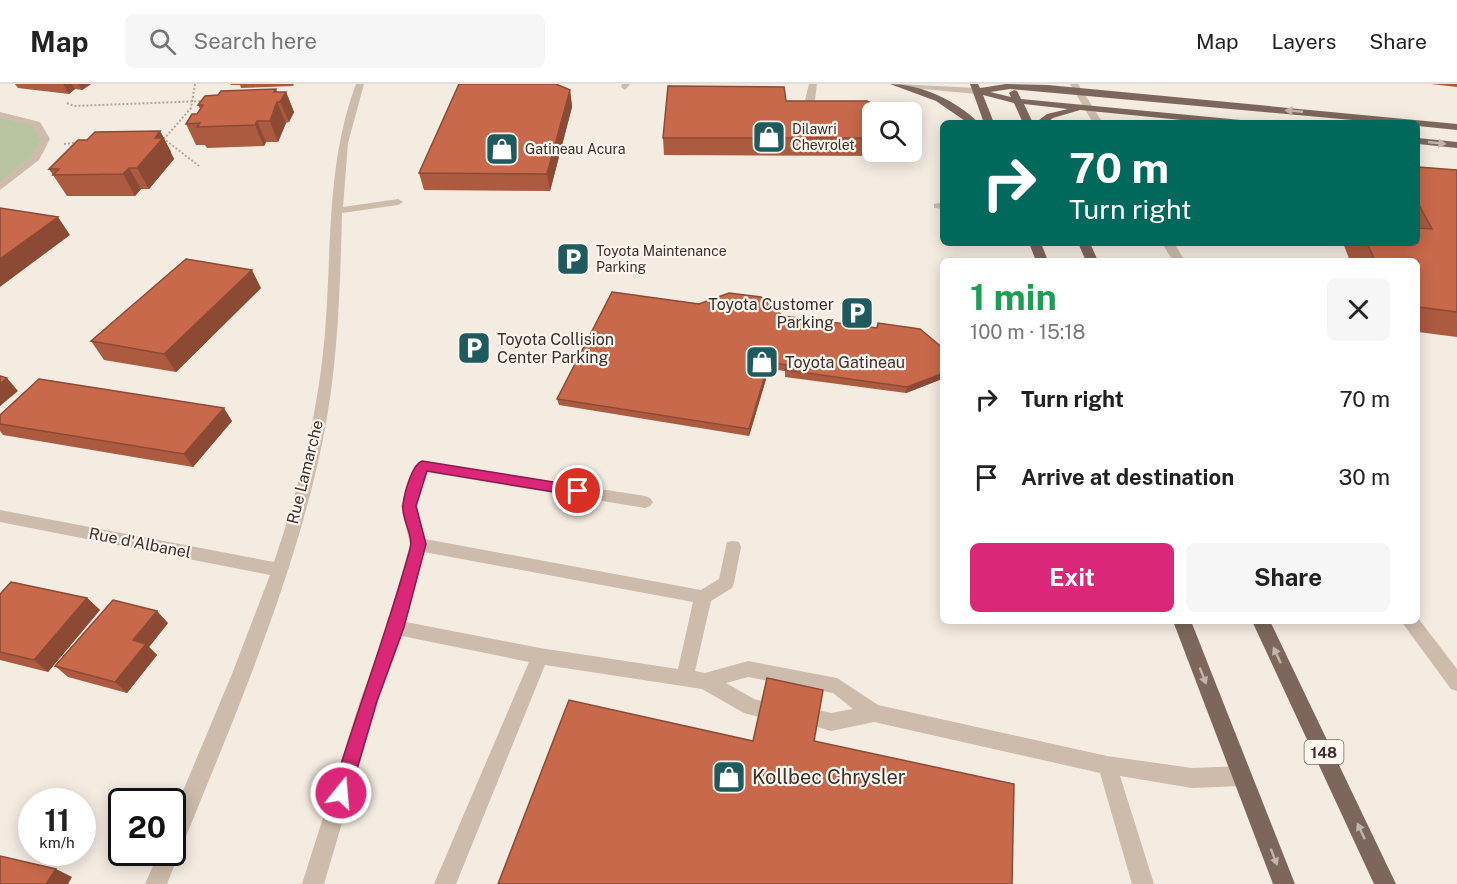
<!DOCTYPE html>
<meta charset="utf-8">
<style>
:root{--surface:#fff;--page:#f6f6f6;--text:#222;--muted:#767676;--line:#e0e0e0;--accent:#db2777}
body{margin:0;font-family:"Public Sans",sans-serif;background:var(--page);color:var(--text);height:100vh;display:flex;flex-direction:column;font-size:22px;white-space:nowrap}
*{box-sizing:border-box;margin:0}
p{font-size:20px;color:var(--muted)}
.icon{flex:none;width:33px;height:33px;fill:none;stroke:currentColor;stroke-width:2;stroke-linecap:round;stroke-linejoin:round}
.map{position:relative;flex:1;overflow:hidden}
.side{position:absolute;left:940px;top:174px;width:480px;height:366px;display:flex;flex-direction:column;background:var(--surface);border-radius:9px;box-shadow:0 3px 15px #0003}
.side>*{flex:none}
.banner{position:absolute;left:940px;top:36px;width:480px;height:126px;border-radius:9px;box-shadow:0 3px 15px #0003;background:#00695c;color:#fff;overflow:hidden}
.tools{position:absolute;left:862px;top:18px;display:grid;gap:12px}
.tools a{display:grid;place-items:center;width:60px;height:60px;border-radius:9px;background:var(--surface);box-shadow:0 3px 15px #0003;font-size:30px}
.speed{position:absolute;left:18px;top:704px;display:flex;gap:12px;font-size:30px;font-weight:700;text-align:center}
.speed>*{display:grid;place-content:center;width:78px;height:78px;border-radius:50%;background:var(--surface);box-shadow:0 3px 15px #0003;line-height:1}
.speed small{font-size:15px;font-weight:400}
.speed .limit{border:3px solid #111;border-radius:9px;background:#fff;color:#111}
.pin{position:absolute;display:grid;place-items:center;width:51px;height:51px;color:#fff;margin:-26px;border:3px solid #fff;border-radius:50%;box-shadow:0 2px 6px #0007}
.me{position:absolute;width:66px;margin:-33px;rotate:17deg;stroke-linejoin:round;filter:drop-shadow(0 0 4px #0008)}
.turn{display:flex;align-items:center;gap:21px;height:126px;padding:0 30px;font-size:27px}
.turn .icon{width:78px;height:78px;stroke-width:2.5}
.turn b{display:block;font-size:42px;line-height:51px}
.round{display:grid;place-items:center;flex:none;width:63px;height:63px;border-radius:9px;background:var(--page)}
.head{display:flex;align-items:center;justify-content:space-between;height:102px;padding:0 30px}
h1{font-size:36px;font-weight:700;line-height:45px;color:#1e9e55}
.cta{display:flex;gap:12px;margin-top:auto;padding:12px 30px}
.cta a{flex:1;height:69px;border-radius:9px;background:var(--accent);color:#fff;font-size:24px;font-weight:700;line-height:69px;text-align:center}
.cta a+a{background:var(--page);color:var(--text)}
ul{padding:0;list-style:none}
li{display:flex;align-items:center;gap:18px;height:78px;padding:0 30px}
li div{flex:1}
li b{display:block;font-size:22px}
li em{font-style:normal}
header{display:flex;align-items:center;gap:36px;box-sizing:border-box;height:84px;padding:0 30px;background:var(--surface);border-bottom:2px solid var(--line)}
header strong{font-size:28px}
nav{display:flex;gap:33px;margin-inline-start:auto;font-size:21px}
.search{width:420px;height:54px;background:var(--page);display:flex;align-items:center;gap:15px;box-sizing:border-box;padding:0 21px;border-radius:9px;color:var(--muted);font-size:22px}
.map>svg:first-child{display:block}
.green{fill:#b8c4a0}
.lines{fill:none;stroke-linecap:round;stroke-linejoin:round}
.path{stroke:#b9a596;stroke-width:2;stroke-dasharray:2 2;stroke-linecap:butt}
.minor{fill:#cdbbac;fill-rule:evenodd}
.major{fill:#7d675c;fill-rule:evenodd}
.wall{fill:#ac5a40}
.shaded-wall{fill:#8c4a34}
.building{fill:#c8694b;stroke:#8c4a34;stroke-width:1.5}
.oneway{fill:#c2b5ac}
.route{fill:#db2777;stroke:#8e194d;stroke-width:1.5}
.labels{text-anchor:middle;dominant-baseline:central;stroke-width:4.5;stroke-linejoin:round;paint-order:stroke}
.far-poi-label{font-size:14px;fill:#3b302b;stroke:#fbf5ee;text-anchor:start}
.shield{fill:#fbf5ee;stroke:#756b66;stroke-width:1.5}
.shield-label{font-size:15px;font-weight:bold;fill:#3b302b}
.poi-label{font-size:16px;fill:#3b302b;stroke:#fbf5ee;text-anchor:start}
.street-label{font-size:16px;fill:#3b302b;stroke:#fbf5ee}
.near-poi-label{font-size:20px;fill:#3b302b;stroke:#fbf5ee;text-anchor:start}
</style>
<header>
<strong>Map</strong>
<div class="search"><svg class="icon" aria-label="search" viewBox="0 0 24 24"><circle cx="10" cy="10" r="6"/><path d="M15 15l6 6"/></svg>Search here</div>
<nav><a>Map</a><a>Layers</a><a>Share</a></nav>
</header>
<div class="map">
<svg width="1457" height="800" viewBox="0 0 1457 800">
<rect width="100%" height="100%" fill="#f4ebe1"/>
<path class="green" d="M0,31L29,36L42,48V65L0,103Z"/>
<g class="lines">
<path class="path" d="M195,0L191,24L164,55L199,82
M67,19L74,22L204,17
M64,60L80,58"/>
<path class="minor" d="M356,0H364L348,59L343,123L398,115L403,118L398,121L342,129C340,207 338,284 322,360C290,512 223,658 167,800H145L159,768H172V733L232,590L270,491L0,438V426L274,478C299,404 319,326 325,248C332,164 326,80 356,0Z
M622,0H630L625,6L621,3Z
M809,0H817L815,16L810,19L805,16Z
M898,0L977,4L981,7L977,10L902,3Z
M1070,0H1078L1103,39H1093Z
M0,28L40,38L50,55L39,76L0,106V98L31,72L40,55L33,42L0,34Z
M938,119H944V125L934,124V120Z
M1162,159H1174L1185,177H1173Z
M422,377L645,412L650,414L653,418L650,422L645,424L427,388L417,422L425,455L701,506L719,495L727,458L733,457L739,458L741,463L734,499L732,504L711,517L695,587L705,589L748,577L837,594L878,621L1107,672L1192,684L1242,682L1249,685L1252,692L1249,699L1242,702L1192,704L1120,692L1154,800H1132L1100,689L874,638L831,647L811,641L809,635L811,629L818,626L831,629L853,625L833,609L748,593L726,599L754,615L770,619L772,625L770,631L763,634L744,629L702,605L545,581L456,800H434L529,578L402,552L378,617L324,800H302L360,617L387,543L410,460L401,422L415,382ZM424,468L693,518L678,585L540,564L406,538Z
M1418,534L1457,585V607L1451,605L1401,537H1418Z"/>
<path class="major" d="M890,0C921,0 957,17 979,39H968L936,17Z
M970,0H978L980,4L1006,0L1048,1L1457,40V46L1418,42V39H1385L1010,5L990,8L1011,13L1009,9L1014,6L1017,7L1021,15L1241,36L1246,39H1212L1080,26L1053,34L1046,39H1035L1047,30L1068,25L1024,20L1033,39H1023L1014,19L983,11L994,39H984Z
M1418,54L1457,58V64L1418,60Z
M1029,159H1041L1048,177H1036Z
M1078,159H1090L1098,177H1086Z
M1173,537H1191L1295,800H1273Z
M1252,537H1270L1396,800H1374Z"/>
</g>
<path class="wall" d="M15,0H91L82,6L75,5L69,10L18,4Z
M230,0H294L293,2L241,4L240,1H231Z
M1431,0H1457V3Z
M570,6L572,23L550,107L424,106L419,89Z
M277,8H286L294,28L289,38L286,39L278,58H266L264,62L207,64L205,61H196L186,40L197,30L200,25L198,21Z
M786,17L873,28V68H895V72L664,71L663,54Z
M160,47L171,68V69L174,75L149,105H141L135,112H67L49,85L87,56Z
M1418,83L1457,86V253L1418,248V177H1350L1343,159H1418Z
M261,204L176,288L104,276L91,257Z
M783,232L944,289L942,295L906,309L785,293V287L769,285L749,352L559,321L557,315Z
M0,331L232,337L193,383L3,351L0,347Z
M0,510L87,514L100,526L48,588L0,576Z
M168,539L149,563L157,571L127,609L68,593L55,582Z"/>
<path class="shaded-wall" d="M63,0H72L75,5L69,10Z
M78,0H91L82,6Z
M276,5L281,17L286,8L294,28L289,38L280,18L274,8Z
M570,6L572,23L550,107L547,90Z
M277,18L286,39L278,58L270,37Z
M257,37L266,58L264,62L255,41Z
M160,47L171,68V69L174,75L149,105L137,84L155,54Z
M129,84L141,105L135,112L123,90Z
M58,133L70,151L0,203V175Z
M252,186L261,204L176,288L164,270Z
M769,278V285L749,352V345Z
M944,289L942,295L906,309L907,303Z
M7,294L18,307L0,322V300Z
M224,324L232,337L193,383L184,370Z
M87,514L100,526L48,588L34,576Z
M157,527L168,539L149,563L157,571L127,609L115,598L133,556Z
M56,785L72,793L68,800H46Z"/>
<path class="building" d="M459,0H556L570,6L547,90L419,89Z
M668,2L784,3L786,17H867L889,28H873V54H663Z
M276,5L274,8H286L280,18H277L270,37H257L255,41L197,43L200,39L186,40L192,30H197L203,21H198L205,12L218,11L221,7Z
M160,47L155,54H163L137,84H129L123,90L53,91L59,85H49L78,56H87L95,48Z
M1418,83L1457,86V228L1418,223V177H1375L1367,159H1418V144L1432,145L1418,119Z
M0,124L58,133L0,175Z
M186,175L252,186L164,270L91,257Z
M612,208L699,220L729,209L761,213L783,232L877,244L878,239L920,245L944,265V289L907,303L785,286L787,281L769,278L749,345L557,315Z
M0,292L7,294L0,300Z
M39,295L224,324L184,370L0,340V331Z
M11,498L87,514L34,576L0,568V510Z
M113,516L157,527L133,556L146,560L115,598L55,582Z
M767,594L823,606L814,657L1014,700L1012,800H498L569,616L753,657Z
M0,772L56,785L46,800H0Z"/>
<defs><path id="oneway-solid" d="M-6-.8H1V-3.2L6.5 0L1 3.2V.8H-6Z" transform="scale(1.5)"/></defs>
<g class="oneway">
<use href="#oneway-solid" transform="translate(1294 27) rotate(-175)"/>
<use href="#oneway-solid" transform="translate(1437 59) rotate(6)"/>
<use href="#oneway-solid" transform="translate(1277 571) rotate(-115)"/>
<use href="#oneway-solid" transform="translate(1203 592) rotate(69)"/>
<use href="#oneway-solid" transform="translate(1361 747) rotate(-115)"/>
<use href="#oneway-solid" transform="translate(1274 773) rotate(69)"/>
</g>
<path class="route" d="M422,377L578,402L585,407L578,412L427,387L416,422L426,460L404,543L377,617L350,709L347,715L341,718L334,715L332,709C357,627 387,548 410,465C414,451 401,435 403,421C404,410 412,380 422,377Z"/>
<defs>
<g id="shop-square" transform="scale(1.725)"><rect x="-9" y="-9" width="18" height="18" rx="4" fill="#1f5a5e" stroke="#fbf5ee"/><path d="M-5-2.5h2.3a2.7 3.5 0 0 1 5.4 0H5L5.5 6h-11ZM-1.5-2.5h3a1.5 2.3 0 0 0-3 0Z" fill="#fff"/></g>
<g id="parking-square" transform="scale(1.725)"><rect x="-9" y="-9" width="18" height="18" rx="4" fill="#1f5a5e" stroke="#fbf5ee"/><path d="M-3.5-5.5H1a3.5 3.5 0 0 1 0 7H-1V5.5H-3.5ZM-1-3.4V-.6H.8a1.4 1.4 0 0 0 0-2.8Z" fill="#fff"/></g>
</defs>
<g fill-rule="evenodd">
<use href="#shop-square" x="769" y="53"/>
<use href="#shop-square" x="502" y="65"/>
<use href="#parking-square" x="573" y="175"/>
<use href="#parking-square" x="857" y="229"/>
<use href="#parking-square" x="474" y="264"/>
<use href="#shop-square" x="762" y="278"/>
<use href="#shop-square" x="729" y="693"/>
</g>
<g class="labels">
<g class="far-poi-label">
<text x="792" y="45">Dilawri<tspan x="792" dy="16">Chevrolet</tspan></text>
<text x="525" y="65">Gatineau Acura</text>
<text x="596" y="167">Toyota Maintenance<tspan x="596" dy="16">Parking</tspan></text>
</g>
<rect class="shield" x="1304.5" y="656" width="39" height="24" rx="4.5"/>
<g class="shield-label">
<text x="1324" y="668">148</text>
</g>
<g class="poi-label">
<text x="834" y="220" text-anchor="end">Toyota Customer<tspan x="834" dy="18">Parking</tspan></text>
<text x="497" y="255">Toyota Collision<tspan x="497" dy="18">Center Parking</tspan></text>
<text x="785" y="278">Toyota Gatineau</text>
</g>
<g class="street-label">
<text transform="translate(305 388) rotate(-76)">Rue Lamarche</text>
<text transform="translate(140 459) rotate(11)">Rue d'Albanel</text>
</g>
<g class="near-poi-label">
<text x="752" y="693">Kollbec Chrysler</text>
</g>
</g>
</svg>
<div class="tools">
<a><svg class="icon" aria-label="search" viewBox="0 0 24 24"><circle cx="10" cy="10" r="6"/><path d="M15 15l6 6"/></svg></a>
</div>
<div class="speed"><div>11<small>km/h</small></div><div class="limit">20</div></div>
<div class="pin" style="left:578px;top:407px;background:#d93025"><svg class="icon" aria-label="arrive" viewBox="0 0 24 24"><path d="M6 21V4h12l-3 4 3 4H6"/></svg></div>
<svg class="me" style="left:341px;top:709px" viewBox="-20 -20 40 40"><circle r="17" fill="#db2777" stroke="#fff" stroke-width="3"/><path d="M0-11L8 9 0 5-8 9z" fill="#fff"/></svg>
<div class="banner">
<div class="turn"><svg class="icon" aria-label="right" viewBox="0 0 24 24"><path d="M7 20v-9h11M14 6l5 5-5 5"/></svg><div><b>70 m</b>Turn right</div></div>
</div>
<section class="side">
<div class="head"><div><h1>1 min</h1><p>100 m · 15:18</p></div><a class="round"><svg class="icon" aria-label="close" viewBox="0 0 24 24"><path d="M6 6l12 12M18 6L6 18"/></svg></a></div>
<ul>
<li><svg class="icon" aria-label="right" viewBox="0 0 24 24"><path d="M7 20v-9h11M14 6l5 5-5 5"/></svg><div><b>Turn right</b></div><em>70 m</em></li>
<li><svg class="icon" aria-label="arrive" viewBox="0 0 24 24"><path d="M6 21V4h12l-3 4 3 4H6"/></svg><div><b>Arrive at destination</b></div><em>30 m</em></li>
</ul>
<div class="cta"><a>Exit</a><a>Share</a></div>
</section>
</div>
